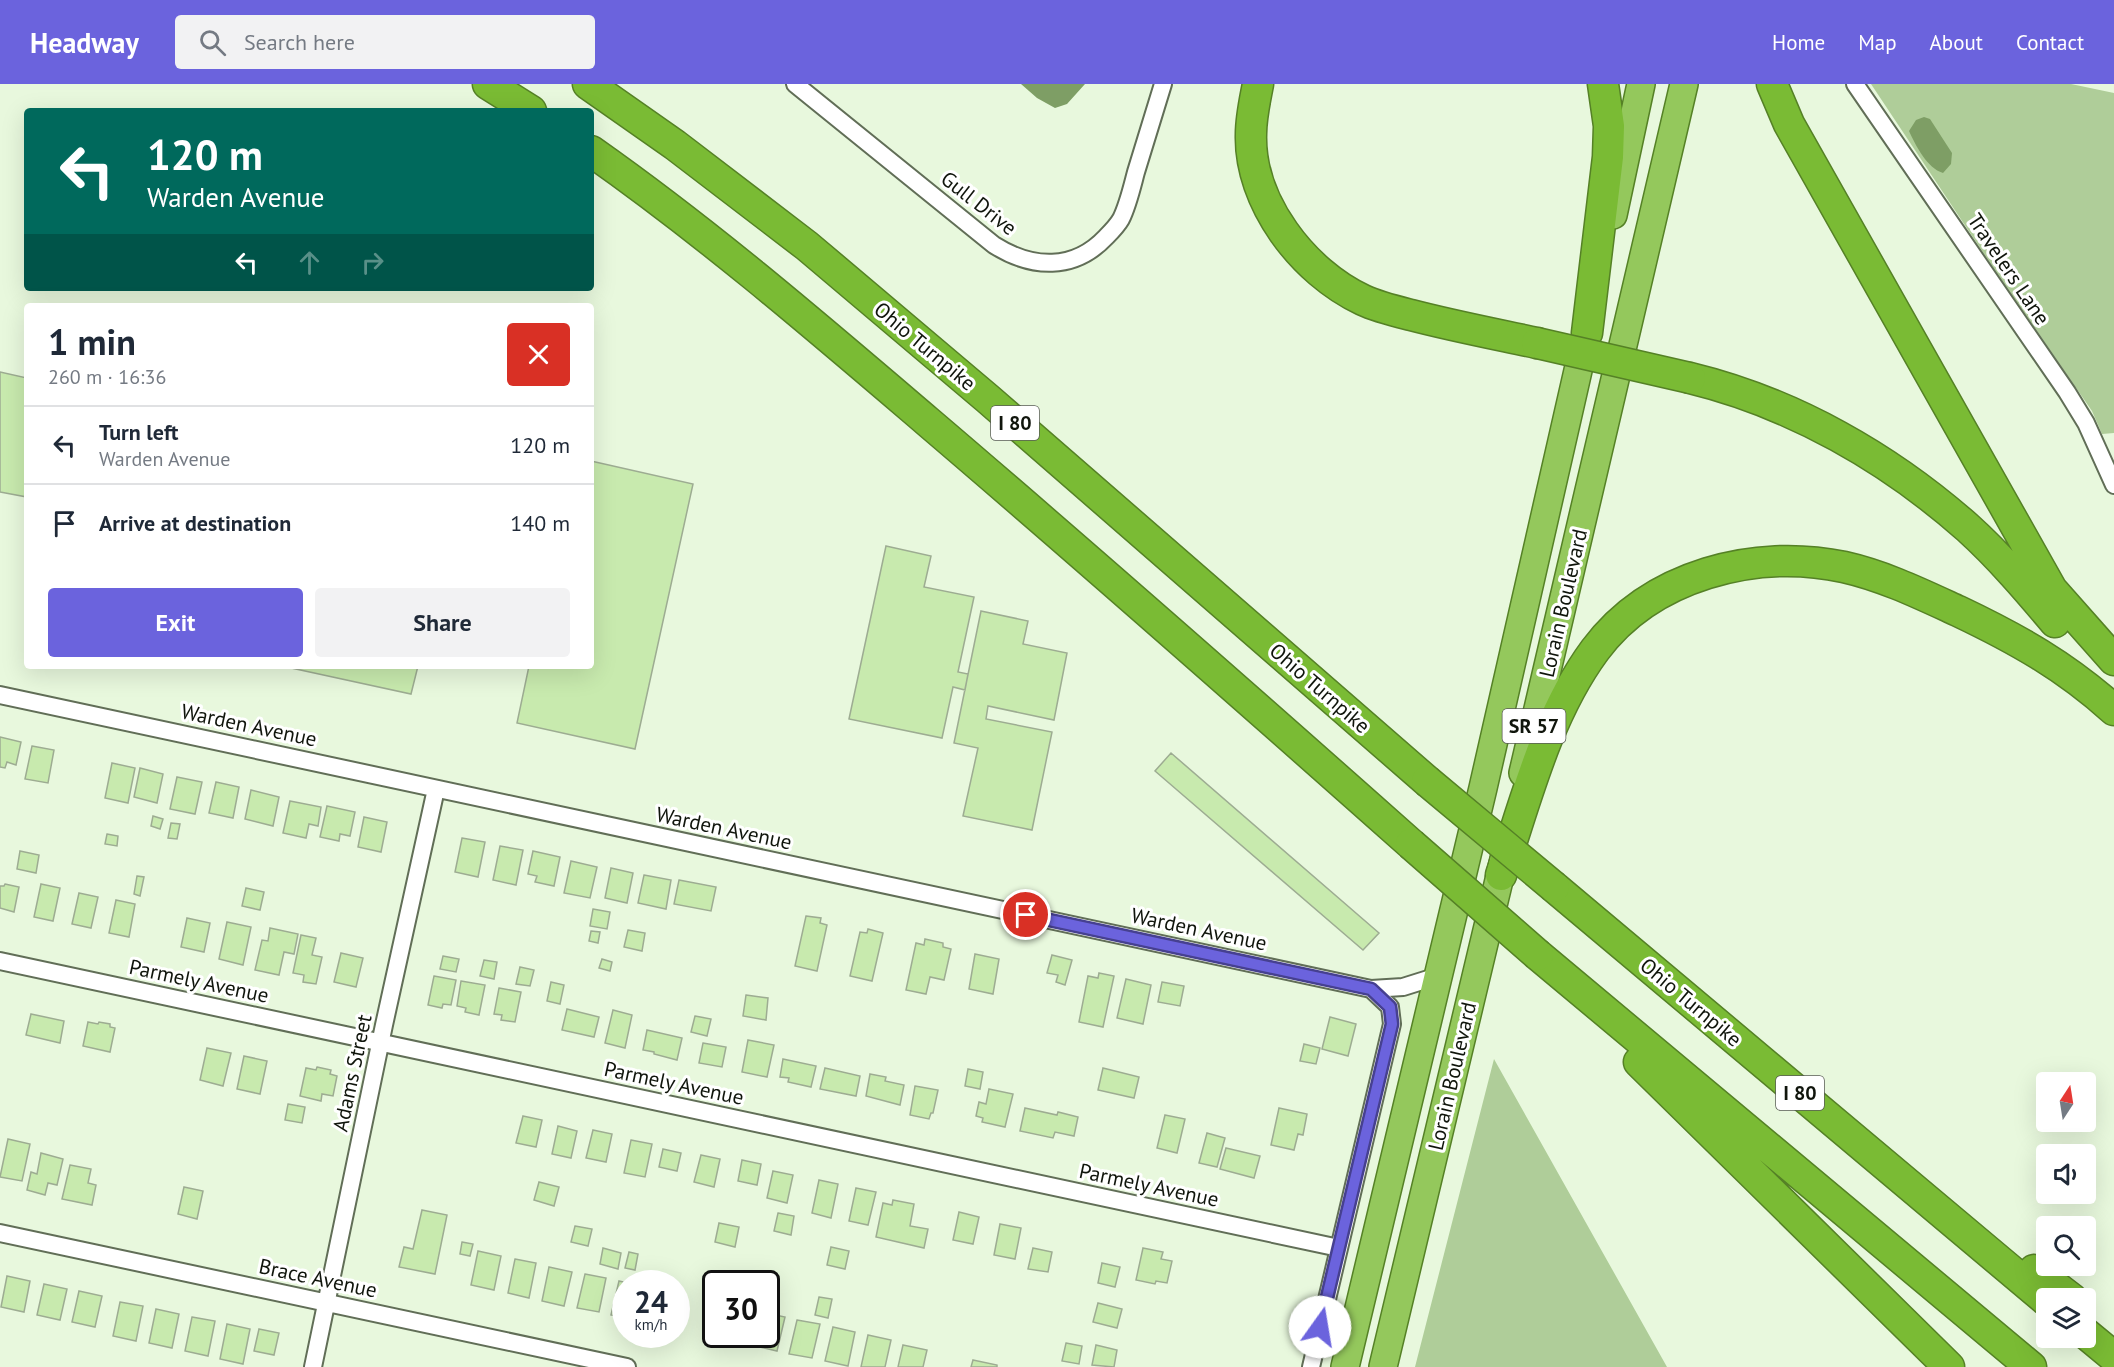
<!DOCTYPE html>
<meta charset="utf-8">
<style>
:root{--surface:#fff;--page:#f2f2f3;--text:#1f2937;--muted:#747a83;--line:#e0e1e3;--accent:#6b63dd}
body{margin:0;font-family:"PT Sans",sans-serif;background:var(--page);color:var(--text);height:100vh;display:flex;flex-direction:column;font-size:22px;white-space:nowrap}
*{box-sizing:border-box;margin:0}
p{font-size:20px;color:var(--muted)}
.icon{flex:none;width:33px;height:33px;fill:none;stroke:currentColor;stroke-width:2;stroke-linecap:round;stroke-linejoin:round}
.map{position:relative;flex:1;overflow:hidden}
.sheet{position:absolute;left:24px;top:219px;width:570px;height:366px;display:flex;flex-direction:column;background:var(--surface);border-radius:6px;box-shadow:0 6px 24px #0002}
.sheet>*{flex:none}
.hud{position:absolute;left:24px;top:24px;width:570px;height:183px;border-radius:6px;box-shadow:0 6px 24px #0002;background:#00695c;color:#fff;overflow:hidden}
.needle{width:39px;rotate:12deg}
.tools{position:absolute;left:2036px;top:988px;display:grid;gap:12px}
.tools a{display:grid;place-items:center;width:60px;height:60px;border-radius:6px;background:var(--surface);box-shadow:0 6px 24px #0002;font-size:30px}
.speed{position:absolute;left:612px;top:1186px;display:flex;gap:12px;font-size:30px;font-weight:700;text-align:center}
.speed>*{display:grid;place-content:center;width:78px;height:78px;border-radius:50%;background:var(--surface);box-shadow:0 6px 24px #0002;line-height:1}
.speed small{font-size:15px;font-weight:400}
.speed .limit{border:3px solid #111;border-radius:9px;background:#fff;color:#111}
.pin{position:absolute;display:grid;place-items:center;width:51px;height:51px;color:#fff;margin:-26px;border:3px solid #fff;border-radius:50%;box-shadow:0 2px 6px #0007}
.me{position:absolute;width:66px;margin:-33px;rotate:13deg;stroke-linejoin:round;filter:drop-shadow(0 0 4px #0008)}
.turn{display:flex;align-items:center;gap:21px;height:126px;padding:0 24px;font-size:27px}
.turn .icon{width:78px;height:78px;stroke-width:2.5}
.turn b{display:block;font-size:42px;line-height:51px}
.lanes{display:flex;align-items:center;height:57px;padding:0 24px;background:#0003;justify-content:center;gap:30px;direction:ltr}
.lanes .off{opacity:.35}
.round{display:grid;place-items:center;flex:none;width:63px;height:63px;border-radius:6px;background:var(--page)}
.overview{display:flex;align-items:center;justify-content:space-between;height:102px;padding:0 24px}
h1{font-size:36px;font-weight:700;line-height:45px}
.button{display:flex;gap:12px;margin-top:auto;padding:12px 24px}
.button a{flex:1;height:69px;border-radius:6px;background:var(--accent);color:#fff;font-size:24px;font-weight:700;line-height:69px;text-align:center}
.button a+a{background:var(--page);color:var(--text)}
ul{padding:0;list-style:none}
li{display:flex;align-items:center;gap:18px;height:78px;padding:0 24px;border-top:2px solid var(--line)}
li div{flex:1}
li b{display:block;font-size:22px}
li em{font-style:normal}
header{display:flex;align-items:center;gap:36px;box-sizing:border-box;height:84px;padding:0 30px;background:var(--accent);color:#fff}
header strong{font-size:28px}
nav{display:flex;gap:33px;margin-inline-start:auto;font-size:21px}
.search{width:420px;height:54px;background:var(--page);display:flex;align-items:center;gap:15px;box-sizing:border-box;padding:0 21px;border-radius:6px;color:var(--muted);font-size:22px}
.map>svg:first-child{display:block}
.green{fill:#afcd99}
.water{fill:#7e9e65}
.building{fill:#c8eaae;stroke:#9dac92;stroke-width:1.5}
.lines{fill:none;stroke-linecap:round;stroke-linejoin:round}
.minor-casing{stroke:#616e57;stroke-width:20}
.trunk-casing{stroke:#558126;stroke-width:30}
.motorway-casing{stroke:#558126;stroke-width:33}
.minor{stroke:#fff;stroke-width:16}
.trunk{stroke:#94c85c;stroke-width:27}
.motorway{stroke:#7abb34;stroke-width:30}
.motorway-bridge-casing{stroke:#558126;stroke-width:33;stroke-linecap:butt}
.motorway-bridge{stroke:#7abb34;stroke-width:30}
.route-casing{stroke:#464090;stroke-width:15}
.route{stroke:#6b63dd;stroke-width:10}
.labels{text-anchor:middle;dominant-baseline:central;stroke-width:6;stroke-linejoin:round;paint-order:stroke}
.shield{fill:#fff;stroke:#585b55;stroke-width:1.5}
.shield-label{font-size:20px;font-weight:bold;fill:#10150c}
.street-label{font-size:21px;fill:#10150c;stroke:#fff}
</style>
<header>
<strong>Headway</strong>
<div class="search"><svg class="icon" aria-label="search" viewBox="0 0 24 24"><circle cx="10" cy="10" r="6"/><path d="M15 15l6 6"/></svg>Search here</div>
<nav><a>Home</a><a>Map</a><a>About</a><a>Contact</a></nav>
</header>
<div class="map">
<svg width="2114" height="1283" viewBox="0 0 2114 1283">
<rect width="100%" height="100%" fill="#e8f8dd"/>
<path class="green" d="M1871,0H2071L2114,9V349L2102,350L2092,327L1994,185Z
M1494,975L1667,1283H1415Z"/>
<path class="water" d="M1021,0H1085L1067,20L1055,24L1037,14Z
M1924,33L1930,35L1952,69L1951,80L1943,89C1927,84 1916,62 1909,47L1916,36Z"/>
<path class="building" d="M0,288L27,294V413L0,408Z
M591,377L693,400L635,665L517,639L529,582H591Z
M886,462L931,472L924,503L974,513L958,588L968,590L965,606L953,603L942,654L849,635Z
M981,527L1028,537L1023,560L1067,569L1054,636L988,622L986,635L1052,648L1032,746L963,732L978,664L954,659Z
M282,582H418L411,610Z
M0,653L21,658L16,681L7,678L5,684L0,683Z
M32,662L54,666L48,699L25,695Z
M1171,669L1379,849L1363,866L1155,687Z
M112,679L135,684L128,719L105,714Z
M140,684L163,690L157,719L134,713Z
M177,693L202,698L195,730L170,725Z
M216,698L239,703L233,734L209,729Z
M251,706L279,713L273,742L245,735Z
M290,717L321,723L318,742L309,740L306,754L283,749Z
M327,722L355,728L350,752L340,750L339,757L320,753Z
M153,732L163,735L160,745L151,742Z
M364,733L387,738L381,768L358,763Z
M171,739L180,740L177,755L168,754Z
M107,750L118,752L117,762L105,760Z
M462,754L485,758L478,793L455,788Z
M500,762L523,766L516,801L493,796Z
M20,767L39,771L36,789L17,785Z
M533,767L560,773L554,802L535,798L537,792L528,790Z
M571,777L597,783L590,814L564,809Z
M611,784L633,789L627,819L605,814Z
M644,791L671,796L666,825L638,819Z
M137,792L144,793L140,812L134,810Z
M679,796L716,803L711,827L674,820Z
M5,800L19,803L14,828L0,824V802H4Z
M41,800L60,804L53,837L34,833Z
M246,804L264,808L260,826L242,822Z
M79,809L98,813L91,844L72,840Z
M116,816L135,820L129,853L109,849Z
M593,825L610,828L607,845L590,842Z
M806,832L821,834L820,839L827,841L817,887L795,882Z
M187,834L210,839L204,868L181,863Z
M227,838L251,843L243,881L219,875Z
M270,844L298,850L294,870L284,868L279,891L255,886L262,856L268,857Z
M868,845L883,849L872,897L850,892L860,848L867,849Z
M628,846L645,849L642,867L624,863Z
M591,847L600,848L598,859L589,857Z
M301,851L316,854L312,871L322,873L316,900L303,898L304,891L293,889Z
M925,855L943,859V863L951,865L944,896L930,893L926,910L906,906L916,859L924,861Z
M341,869L363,874L356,903L334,898Z
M975,870L999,875L993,910L969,905Z
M1052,871L1072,876L1065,901L1056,898L1058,891L1047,889Z
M443,872L459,875L456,888L440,885Z
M602,875L612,878L610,887L599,884Z
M484,876L497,878L494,895L480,892Z
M520,883L534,886L530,902L516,900Z
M1099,889L1114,892L1103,943L1079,938L1088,892L1098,894Z
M434,892L456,896L451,921L443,920L442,924L428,921Z
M1126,895L1151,901L1143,940L1117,934Z
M461,897L485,901L479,931L465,928L466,924L457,922Z
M551,898L564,901L560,920L547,917Z
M1162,898L1184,902L1180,922L1158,918Z
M499,904L521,908L515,938L501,936L502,931L494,930Z
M746,911L768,914L766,936L743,932Z
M567,925L599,933L594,953L562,946Z
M613,926L632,931L625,964L605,959Z
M31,930L64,937L60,959L26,951Z
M695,932L711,935L707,952L691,948Z
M1330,933L1356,940L1348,972L1322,965Z
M88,938L98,940L99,938L110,940V943L115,944L110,968L83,962Z
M647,946L682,954L677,976L654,970V968L643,966Z
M748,956L774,961L767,993L742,988Z
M703,959L726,963L722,983L699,979Z
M1304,960L1320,964L1316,980L1300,977Z
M207,964L231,969L223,1002L200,996Z
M244,972L267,977L260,1010L237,1005Z
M783,975L816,982L811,1003L788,998L789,994L780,993Z
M317,983L331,986L330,990L337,992L333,1012L322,1010L321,1017L300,1012L306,984L316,986Z
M825,984L860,992L856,1012L820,1005Z
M1103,984L1139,993L1134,1014L1098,1006Z
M968,985L983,988L980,1005L965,1002Z
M870,990L886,993L885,997L904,1001L900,1021L866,1012Z
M915,1002L938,1006L933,1029H931L929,1035L910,1031Z
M989,1005L1013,1010L1005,1043L982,1038L983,1034L976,1032L979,1018L986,1020Z
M288,1020L305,1023L302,1039L285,1036Z
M1025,1024L1057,1031L1058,1028L1078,1033L1074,1052L1055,1048L1053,1054L1020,1047Z
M1279,1024L1307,1030L1303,1051L1298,1050L1294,1066L1271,1061Z
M1165,1031L1185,1035L1177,1069L1157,1064Z
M523,1032L542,1036L536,1063L516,1059Z
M558,1042L577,1047L571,1074L552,1070Z
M593,1046L612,1050L606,1078L586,1074Z
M1207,1049L1225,1054L1217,1083L1199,1079Z
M8,1055L30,1060L22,1097L0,1093Z
M631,1056L652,1060L645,1093L624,1089Z
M1226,1064L1260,1072L1254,1094L1220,1085Z
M663,1065L681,1069L677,1087L659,1083Z
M41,1069L63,1075L57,1101L48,1099L45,1111L27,1106L31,1088L37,1090Z
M701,1071L720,1075L714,1103L694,1098Z
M742,1076L761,1080L757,1101L738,1097Z
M70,1081L91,1085L88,1099L96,1101L92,1121L62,1115Z
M773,1087L793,1091L787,1119L767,1114Z
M819,1096L838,1100L831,1134L812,1129Z
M539,1098L559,1103L554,1122L534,1116Z
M184,1103L203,1107L197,1135L178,1130Z
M856,1104L876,1108L868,1141L849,1137Z
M893,1116L914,1120L910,1142L928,1145L924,1164L876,1153L883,1119L892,1121Z
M422,1126L447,1131L435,1190L399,1183L404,1163L413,1165Z
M959,1128L979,1133L973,1160L953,1156Z
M778,1129L794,1132L791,1151L774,1147Z
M719,1139L739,1143L735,1163L715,1158Z
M1000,1140L1021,1144L1015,1175L994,1171Z
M575,1142L592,1145L588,1162L571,1158Z
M462,1158L473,1160L470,1172L460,1170Z
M831,1163L849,1167L845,1185L827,1181Z
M603,1164L621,1169L618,1185L600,1180Z
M1033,1164L1052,1168L1048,1188L1028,1185Z
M1143,1164L1163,1168L1161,1175L1172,1177L1167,1199L1156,1197L1155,1200L1136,1196Z
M478,1167L501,1172L494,1206L471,1201Z
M629,1168L638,1170L635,1186L625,1184Z
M515,1175L536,1179L529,1214L508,1209Z
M1102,1179L1120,1183L1115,1203L1098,1199Z
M549,1183L572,1188L564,1222L542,1217Z
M585,1190L606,1194L599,1228L577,1224Z
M7,1192L30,1197L24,1228L1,1223Z
M619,1197L632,1200H626V1234L611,1231Z
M44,1200L67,1205L60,1236L37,1231Z
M79,1207L102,1212L95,1243L72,1238Z
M819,1213L832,1215L828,1234L815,1231Z
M120,1218L143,1222L136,1257L113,1252Z
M1098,1219L1122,1225L1117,1244L1093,1238Z
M156,1225L179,1230L172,1264L149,1259Z
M766,1229L785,1233L777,1267L755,1262L757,1251H766Z
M192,1233L215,1237L208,1272L185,1267Z
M797,1236L820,1240L812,1274L789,1270Z
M227,1240L250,1245L243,1280L220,1275Z
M833,1243L855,1248L848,1282L825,1277Z
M259,1245L279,1249L274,1271L254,1267Z
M868,1251L891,1256L885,1283H861Z
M1066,1259L1082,1262L1079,1280L1062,1277Z
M903,1261L927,1266L923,1283H898Z
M1096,1261L1117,1266L1114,1283L1092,1281Z
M973,1276L997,1281V1283H971Z"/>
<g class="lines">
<g class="minor-casing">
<path id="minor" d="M795,0L994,161C1032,185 1074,187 1106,153C1111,148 1117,142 1121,135C1128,121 1132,103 1136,88C1145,58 1154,29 1163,0
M1855,0L2067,308L2086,339L2114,401
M0,611L1371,905L1403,903L1438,892
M0,877L1339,1164
M0,1149L627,1283
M313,1283L384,941L436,705
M1311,1283L1392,940L1390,923L1371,905"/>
</g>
<g class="trunk-casing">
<path id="trunk" d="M1613,131L1641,0
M1523,689L1684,0
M1345,1283L1483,704L1587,247
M1383,1283L1505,771"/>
</g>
<g class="motorway-casing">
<path id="motorway" d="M488,0L531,27
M588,0L675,61L807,162L988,315L1427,697
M1258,0C1255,16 1251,33 1251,50C1249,118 1303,188 1363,216C1378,223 1395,227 1411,231C1453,242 1495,250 1537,259
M1772,0L1789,40L2052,506L2114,576
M591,67C709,150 818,244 927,337C1090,476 1251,618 1411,760
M1587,249L1608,73L1609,42L1603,0
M1690,294C1793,319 1889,374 1968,444C2000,473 2028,506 2055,538
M1501,791C1526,715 1547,631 1595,566C1651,491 1755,464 1844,483C1884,492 1921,510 1958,527C2017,555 2065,582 2114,626
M1554,803L2046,1216
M1538,871L2031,1283
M1639,978L1949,1283
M2034,1186L2072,1215
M2085,1249L2114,1273"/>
</g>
<use href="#minor" class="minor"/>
<use href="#trunk" class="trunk"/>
<use href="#motorway" class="motorway"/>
<g class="motorway-bridge-casing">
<path id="motorway-bridge" d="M1537,259L1690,294
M1427,697L1554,803
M1411,760L1538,871"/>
</g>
<use href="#motorway-bridge" class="motorway-bridge"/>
</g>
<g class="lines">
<g class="route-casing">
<path id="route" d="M1026,831L1371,905L1390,923L1392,940L1320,1243"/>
</g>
<use href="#route" class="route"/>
</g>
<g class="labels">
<g class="shield">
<rect x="991" y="322" width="48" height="34" rx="4.5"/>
<rect x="1502.5" y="625" width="63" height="34" rx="4.5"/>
<rect x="1776" y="992" width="48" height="34" rx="4.5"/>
</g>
<g class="shield-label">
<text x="1015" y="339">I 80</text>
<text x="1534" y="642">SR 57</text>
<text x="1800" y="1009">I 80</text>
</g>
<g class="street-label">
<text transform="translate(979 119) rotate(38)">Gull Drive</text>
<text transform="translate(2009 185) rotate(56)">Travelers Lane</text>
<text transform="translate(925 262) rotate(40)">Ohio Turnpike</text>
<text transform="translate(1563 519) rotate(-77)">Lorain Boulevard</text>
<text transform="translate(1320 604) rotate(41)">Ohio Turnpike</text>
<text transform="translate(249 641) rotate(12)">Warden Avenue</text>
<text transform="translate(724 744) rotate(12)">Warden Avenue</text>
<text transform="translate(1199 845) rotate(12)">Warden Avenue</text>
<text transform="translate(199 897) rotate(12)">Parmely Avenue</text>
<text transform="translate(1691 918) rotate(40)">Ohio Turnpike</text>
<text transform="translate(352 989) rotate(-78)">Adams Street</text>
<text transform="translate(1452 992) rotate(-77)">Lorain Boulevard</text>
<text transform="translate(674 999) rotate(12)">Parmely Avenue</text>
<text transform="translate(1149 1101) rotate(12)">Parmely Avenue</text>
<text transform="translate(318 1194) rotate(12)">Brace Avenue</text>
</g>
</g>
</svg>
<div class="tools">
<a><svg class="needle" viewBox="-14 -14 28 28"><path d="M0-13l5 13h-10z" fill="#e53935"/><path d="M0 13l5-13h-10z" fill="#747a83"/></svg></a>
<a><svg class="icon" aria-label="sound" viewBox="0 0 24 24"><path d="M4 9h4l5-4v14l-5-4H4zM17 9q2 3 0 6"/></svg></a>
<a><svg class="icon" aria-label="search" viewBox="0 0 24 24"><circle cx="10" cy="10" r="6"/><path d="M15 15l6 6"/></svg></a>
<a><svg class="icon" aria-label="layers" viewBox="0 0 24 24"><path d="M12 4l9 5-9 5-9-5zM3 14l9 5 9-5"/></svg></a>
</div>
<div class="speed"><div>24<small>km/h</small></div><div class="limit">30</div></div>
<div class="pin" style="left:1026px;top:831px;background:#d93025"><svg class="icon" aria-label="arrive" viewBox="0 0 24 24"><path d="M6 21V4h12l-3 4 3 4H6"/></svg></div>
<svg class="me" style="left:1320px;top:1243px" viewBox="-20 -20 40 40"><circle r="19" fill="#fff"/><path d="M0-13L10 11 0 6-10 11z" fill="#6b63dd"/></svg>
<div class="hud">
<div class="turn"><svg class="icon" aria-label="left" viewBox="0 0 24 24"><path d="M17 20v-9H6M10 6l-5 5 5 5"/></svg><div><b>120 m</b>Warden Avenue</div></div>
<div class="lanes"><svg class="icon" aria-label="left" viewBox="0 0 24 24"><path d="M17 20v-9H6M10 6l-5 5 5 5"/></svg><svg class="icon off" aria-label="ahead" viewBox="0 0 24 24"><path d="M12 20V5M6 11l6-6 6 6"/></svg><svg class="icon off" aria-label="right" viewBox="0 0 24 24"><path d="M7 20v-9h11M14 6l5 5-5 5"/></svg></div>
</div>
<section class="sheet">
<div class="overview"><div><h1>1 min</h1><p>260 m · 16:36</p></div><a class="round" style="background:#d93025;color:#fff"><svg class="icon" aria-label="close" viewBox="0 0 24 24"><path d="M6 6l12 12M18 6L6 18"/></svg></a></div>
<ul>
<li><svg class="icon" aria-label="left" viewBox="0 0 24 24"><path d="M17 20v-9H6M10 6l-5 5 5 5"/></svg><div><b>Turn left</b><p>Warden Avenue</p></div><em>120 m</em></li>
<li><svg class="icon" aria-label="arrive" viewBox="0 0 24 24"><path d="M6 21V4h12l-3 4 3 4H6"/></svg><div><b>Arrive at destination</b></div><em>140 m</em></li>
</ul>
<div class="button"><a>Exit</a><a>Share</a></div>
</section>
</div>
